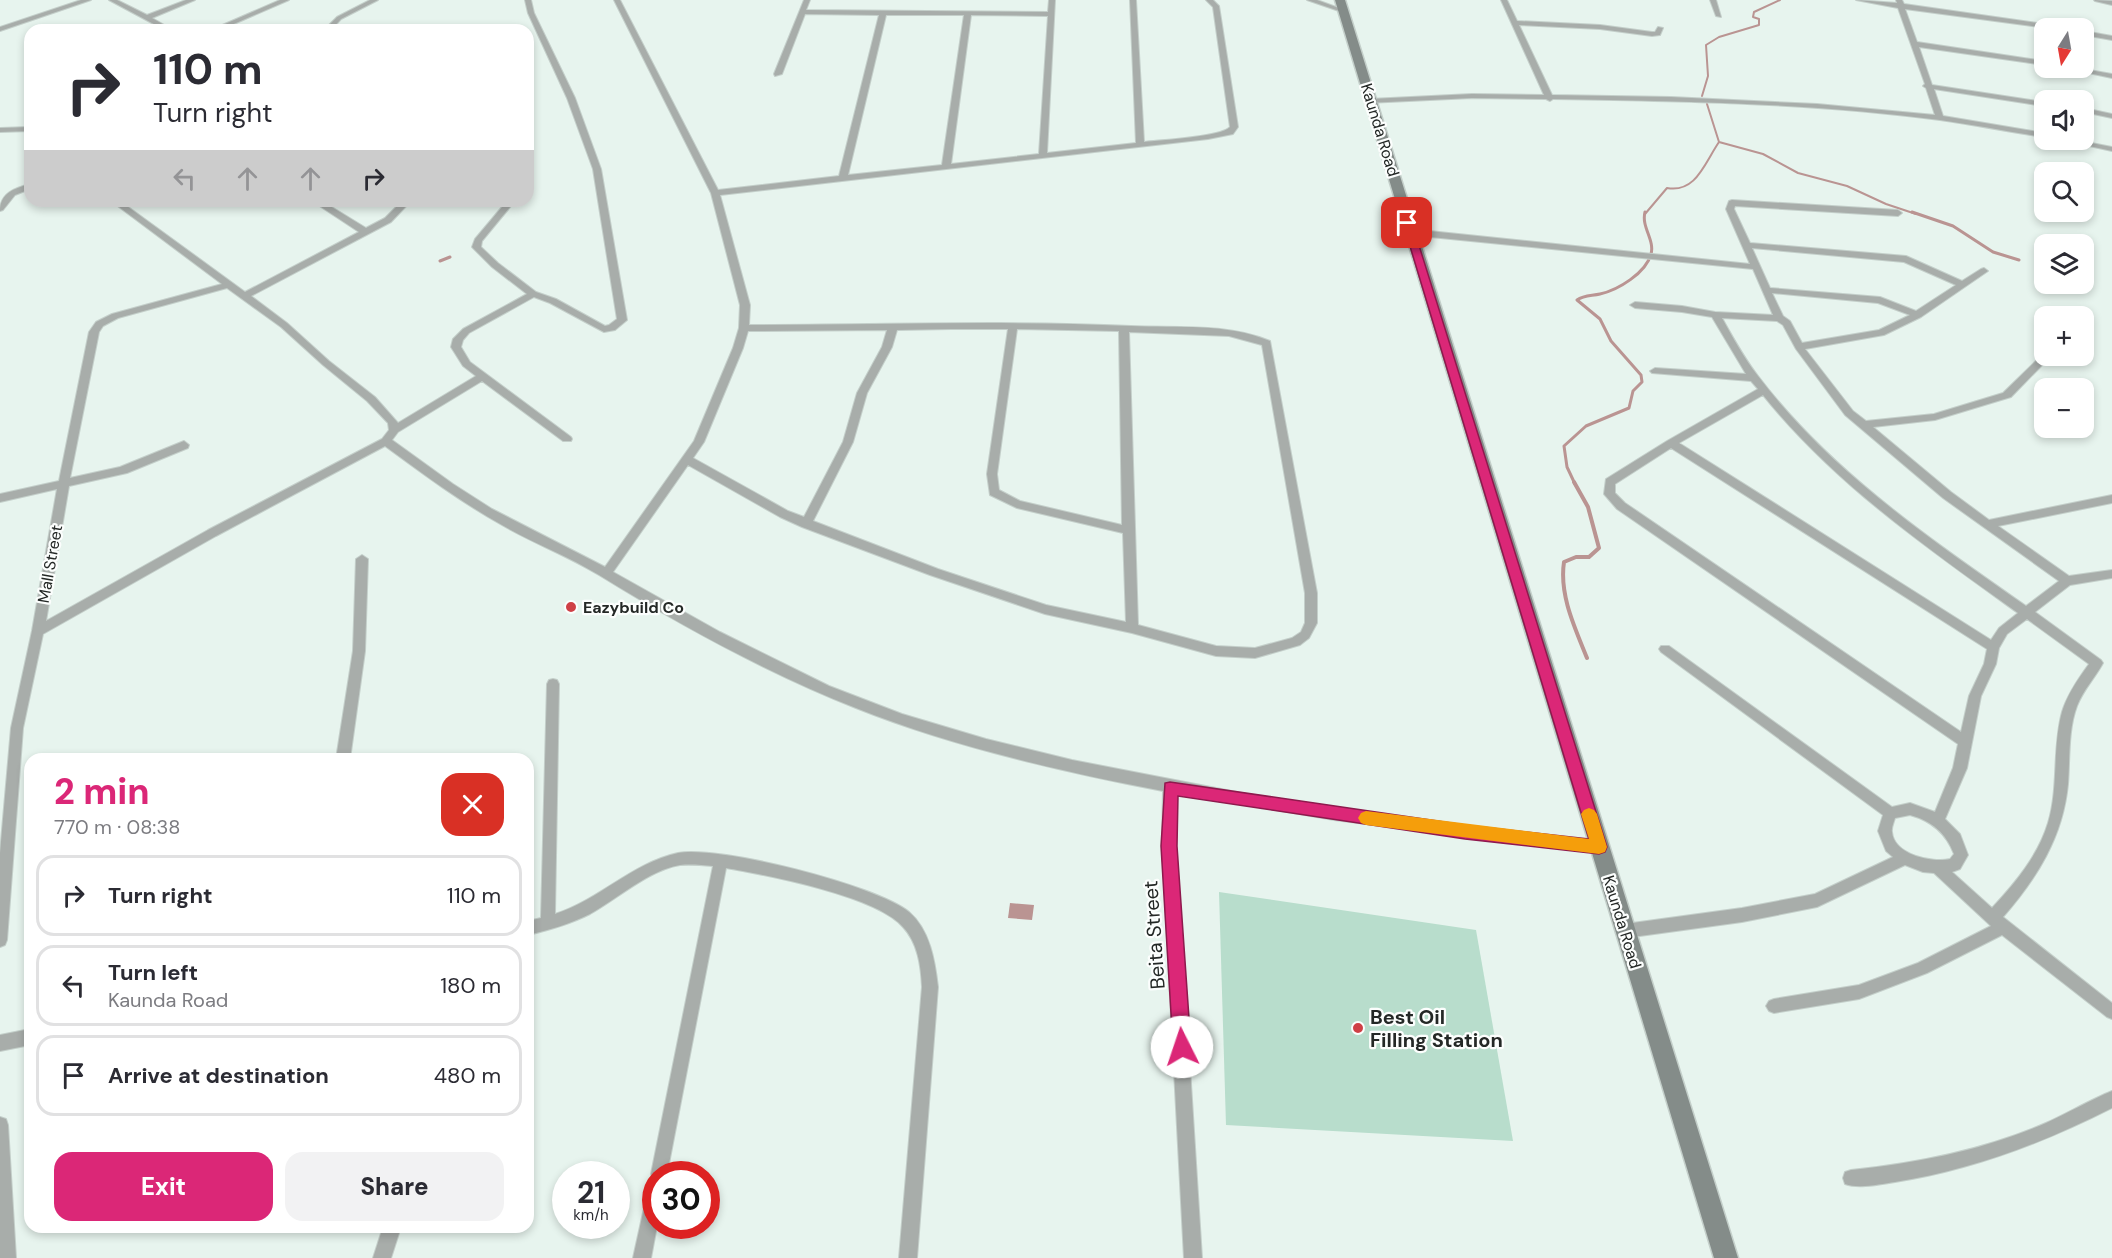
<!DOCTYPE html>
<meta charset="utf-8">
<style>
:root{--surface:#fff;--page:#f2f2f3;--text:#2b2b33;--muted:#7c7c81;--line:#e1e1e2;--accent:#db2777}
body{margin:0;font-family:"DM Sans",sans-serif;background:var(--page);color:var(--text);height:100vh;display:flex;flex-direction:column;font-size:22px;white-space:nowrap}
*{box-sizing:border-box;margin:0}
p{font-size:20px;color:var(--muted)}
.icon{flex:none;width:33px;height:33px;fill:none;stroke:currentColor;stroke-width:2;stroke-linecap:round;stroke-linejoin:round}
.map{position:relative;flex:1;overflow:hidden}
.sheet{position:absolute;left:24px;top:753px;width:510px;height:480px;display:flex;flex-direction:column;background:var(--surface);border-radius:18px;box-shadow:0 3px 9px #0003}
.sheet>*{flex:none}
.banner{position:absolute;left:24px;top:24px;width:510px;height:183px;border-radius:18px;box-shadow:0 3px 9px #0003;background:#fff;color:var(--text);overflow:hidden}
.needle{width:39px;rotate:191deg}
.controls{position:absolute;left:2034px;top:18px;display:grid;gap:12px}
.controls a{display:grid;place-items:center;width:60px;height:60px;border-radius:12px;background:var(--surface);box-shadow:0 3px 9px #0003;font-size:30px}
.speed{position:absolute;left:552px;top:1161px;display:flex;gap:12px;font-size:30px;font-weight:700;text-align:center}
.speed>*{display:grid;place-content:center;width:78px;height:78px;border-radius:50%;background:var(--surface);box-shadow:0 3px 9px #0003;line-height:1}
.speed small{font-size:15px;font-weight:400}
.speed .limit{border:9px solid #d22;background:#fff;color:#111}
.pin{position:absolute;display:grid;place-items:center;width:51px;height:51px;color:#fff;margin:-26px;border-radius:12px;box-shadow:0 3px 9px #0006}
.me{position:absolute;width:66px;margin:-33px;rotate:356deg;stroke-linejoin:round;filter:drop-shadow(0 0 4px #0008)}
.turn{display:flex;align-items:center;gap:21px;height:126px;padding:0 30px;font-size:27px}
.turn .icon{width:78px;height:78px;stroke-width:2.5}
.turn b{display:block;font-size:42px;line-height:51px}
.lanes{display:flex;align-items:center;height:57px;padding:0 30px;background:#0003;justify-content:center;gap:30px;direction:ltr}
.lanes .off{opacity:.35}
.round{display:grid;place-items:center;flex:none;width:63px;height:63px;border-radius:18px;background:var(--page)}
.head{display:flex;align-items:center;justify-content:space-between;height:102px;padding:0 30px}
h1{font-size:36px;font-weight:800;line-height:45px;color:var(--accent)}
.action{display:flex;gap:12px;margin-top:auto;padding:12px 30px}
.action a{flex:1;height:69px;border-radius:18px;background:var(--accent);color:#fff;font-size:24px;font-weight:800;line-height:69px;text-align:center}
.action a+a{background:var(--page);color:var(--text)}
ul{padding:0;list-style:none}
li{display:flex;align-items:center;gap:18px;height:81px;margin:0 12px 9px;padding:0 18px;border:3px solid var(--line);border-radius:18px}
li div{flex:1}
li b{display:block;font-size:22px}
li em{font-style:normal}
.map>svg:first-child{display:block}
.water{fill:#ba9492}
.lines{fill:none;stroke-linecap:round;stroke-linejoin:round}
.stream-far2{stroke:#ba9492;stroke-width:2}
.stream-far1{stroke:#ba9492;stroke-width:3}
.stream{stroke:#ba9492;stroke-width:4}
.building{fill:#b8ddcc}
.minor-casing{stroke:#c4cfca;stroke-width:2}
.secondary-casing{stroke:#c4cfca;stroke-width:3}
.minor{fill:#a8adaa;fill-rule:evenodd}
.secondary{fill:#848c89;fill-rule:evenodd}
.route{fill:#db2777;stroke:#8e194d;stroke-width:1.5}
.slow{fill:#f59e0b}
.poi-dot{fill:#cf4046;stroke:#fcfefd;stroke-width:2}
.labels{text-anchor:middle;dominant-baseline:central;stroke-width:4.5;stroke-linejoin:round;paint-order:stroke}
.street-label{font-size:16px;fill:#242826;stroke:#fcfefd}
.poi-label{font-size:16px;font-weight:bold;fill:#242826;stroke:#fcfefd;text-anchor:start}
.near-street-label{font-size:20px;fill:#242826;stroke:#fcfefd}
.near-poi-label{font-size:20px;font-weight:bold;fill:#242826;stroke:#fcfefd;text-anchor:start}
</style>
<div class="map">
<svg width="2112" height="1258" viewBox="0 0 2112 1258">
<rect width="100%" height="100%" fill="#e7f4ee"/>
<path class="water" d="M1010,903L1034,905L1032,920L1008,918Z"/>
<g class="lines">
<path class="stream-far2" d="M1702,96L1708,76L1706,45L1719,37L1759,25V19L1753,17L1754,12L1780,0
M1719,142L1763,154L1798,173L1847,186L1886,204L1916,214
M1645,214L1667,188C1696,193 1704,164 1719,142L1707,104"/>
<path class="stream-far1" d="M1912,212L1953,226L1993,252L2019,260
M440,261L450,257
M1575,484L1567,467L1564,446L1586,426L1629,408L1633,391L1642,382L1641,375L1611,341L1600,319L1577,300C1584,295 1591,296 1600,294C1618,290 1646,273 1651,254C1655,240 1641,227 1645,212"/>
<path class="stream" d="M1574,482L1588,507L1599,548L1589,557H1576L1564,562C1559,595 1575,628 1587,658"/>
</g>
<path class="building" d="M1219,892L1476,930L1513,1141L1226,1125Z"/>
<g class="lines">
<g class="minor-casing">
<path id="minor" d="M81,0H91L0,31V27Z
M109,0H117L147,15L186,0H195L152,18L173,30H165Z
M280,0H289L220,30H211Z
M370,0H378L341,19L331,30H324L337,17Z
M525,0H531L534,13L575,98L601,169L627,320L615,330L604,332L550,303L534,297L469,333L463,340L461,347L470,362L571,437L572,439L571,441H563L482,381L398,432L392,440L453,484L492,509L605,567L694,441L733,348L739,328L740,305L711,193L614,0H620L718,190L839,176L879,15L805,14L782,74L775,76L774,74L804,0H810L806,10L1048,12L1049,0H1055L1047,153L1136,143L1130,0H1136L1144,142C1160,140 1221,137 1230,127L1213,7L1206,0H1213L1219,6L1238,127L1233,134L1208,139L720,195L750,305L749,325C876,325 1004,320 1131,326C1177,328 1227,323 1270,341L1317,593V623L1309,638L1300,645L1255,658L1216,656L1132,633L1045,614L930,575L802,527L780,517L688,465L613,572L720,632L829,686L902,714L986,739L1072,760L1247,794L1423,820L1604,843L1606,847L1604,851L1599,853L1334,820L1177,793L1176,846L1202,1258H1184L1162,846L1163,791C1063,772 951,746 856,708C767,673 680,625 599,575C568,556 533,543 502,525C461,502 423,474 385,446L216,536L43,634L23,728L7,940L5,945L0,947V853L11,728L32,631L57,489L0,502V494L59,481L89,332L96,322L112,314L222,284L111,201H120L245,292L359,232L312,201H322L366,228L385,218L402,201H411L391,222L251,296L287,323L329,361L375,397L398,423L476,376L463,366L451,347L453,339L463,329L527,294L492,267L472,247L475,239L507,201H515L482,241L481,247L498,263L536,292L556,299L605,326L609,325L617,319L593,169L567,98L528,13ZM886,15H964L942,165L848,175ZM971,15L1048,16L1039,154L951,164ZM227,288L281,327L323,365L367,401L388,423L389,430L382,439L208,530L46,621L69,486L127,473L188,448L189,445L184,441L120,467L70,478L99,332L103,326L118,318ZM951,329H1008L987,474L990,495L1017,508L1123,533L1126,622L1046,605L938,569L813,521L853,442L867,393L892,347L897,330ZM1017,329L1119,331L1122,525L1020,501L999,490L997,474ZM887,330L882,347L857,393L843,442L804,517L788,511L693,458L704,442L743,348L748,331ZM1129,332L1229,336L1262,345L1305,593V623L1301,632L1292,638L1255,648L1216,646L1138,625Z
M1307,0H1317L1347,11L1342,12Z
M1501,0H1507L1517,21L1600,25L1652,32H1655L1658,27L1663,28L1660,35L1652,36L1600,29L1519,25L1552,95L1671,97L1817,104L1935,115L1926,88L1923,86L1925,84L1898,8L1856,0L1897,3L1896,0H1902L1904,4L2058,26L2061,28H2047L1905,9L1917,42L2044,61V65L1919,47L1932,85L2044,102V106L1934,89L1943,116L2044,133V137C2010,132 1975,125 1940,120C1812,103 1682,101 1553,99L1550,101L1546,99L1472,98L1367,103V99H1370L1472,94L1544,95Z
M1710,0H1716L1721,17L1716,16Z
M2094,0L2112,1V5L2095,1Z
M2084,31L2112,36V40L2084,35Z
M2065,68H2078L2112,74V78Z
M2084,108L2112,114V118L2084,112Z
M30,127V131L0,132V128Z
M2062,140H2076L2112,147V151Z
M30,184V189L15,195L3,210L0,211C0,193 15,188 30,184Z
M1732,200L1898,210L1902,213L1898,216L1735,206L1734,209L1750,243L1906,256L1962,281L1981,269L1984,268L1988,271L1921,317L1884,335L1805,349L1853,411L1866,421L1934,414L2003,393L2043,354L2051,356L2011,397L1935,420L1873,427L1951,492L1989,520L2112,495V503L1998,526L2069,576L2112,570V578L2070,585L2035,612L2101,660L2103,663C2095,678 2083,690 2077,706C2068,730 2070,758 2068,784C2063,837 2037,878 2003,917L2112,1003V1019L2107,1017L2002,935L1927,973L1859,999L1774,1013L1769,1011L1766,1006L1769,1001L1774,999L1859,985L1918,963L1991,926L1934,873L1923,872L1905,865L1817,907L1742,922L1625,938L1620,936L1618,931L1620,926L1625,924L1742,908L1815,894L1893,857L1886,851L1878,831L1883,815L1661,652L1659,649L1661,646H1669L1892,807L1910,803L1935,812L1953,768L1958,744L1617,509L1604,494L1606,479L1667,441L1758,389L1751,381L1652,373L1650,371L1655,368L1746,374L1712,317L1682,312L1635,308L1630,305L1635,302L1682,306L1715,312L1773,315L1753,269L1410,235L1406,232L1410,229L1750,264L1726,209L1729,201ZM1752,248L1904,262L1956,285L1916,311L1880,297L1770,288ZM1772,293L1878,303L1910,315L1879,330L1802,343L1790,321L1783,316ZM1722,318L1777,321L1783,325L1796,349L1845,415L1943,498L2059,581L2026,606C1930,539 1830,471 1758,376C1744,358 1733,338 1722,318ZM1763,395C1834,483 1927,548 2018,613L1999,628L1991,640L1679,443ZM1671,448L1987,649L1984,664L1969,696L1961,732L1625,503L1615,493V484ZM2027,619L2089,664C2078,679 2067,695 2062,712C2052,748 2059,787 2048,823C2038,856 2015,883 1992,908L1952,872L1960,869L1968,855L1960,834L1945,819L1967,768L1981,696L1996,664L1999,648L2007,634ZM1910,815C1932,821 1946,833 1954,854L1950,859C1932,863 1894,855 1892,832C1891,828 1894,822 1895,818Z
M362,555L368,559L365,651L350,759H336L353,651L356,559Z
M553,679L557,680L559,684L555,914C599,900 632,863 678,853C718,845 876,885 909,912C930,930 935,961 938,987L917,1258H899L922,987C921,966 918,943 903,927C877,896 767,875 726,868L667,1174H656V1181L653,1180L651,1174L713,866C702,865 691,864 680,865C649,870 617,899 590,914C570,924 549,930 528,935V921L541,918L547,684L549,680Z
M30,1029V1045L0,1051V1035Z
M2112,1091V1108C2043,1143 1972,1170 1895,1182C1881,1184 1859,1189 1845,1184L1843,1178L1845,1172L1851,1170C1918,1163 1984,1150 2046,1123C2068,1113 2090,1100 2112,1091Z
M0,1117L6,1119L8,1125L16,1258H0Z
M656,1182V1226H657L651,1258H633L648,1190L650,1184Z
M383,1227H401L391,1258H373Z"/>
</g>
<g class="secondary-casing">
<path id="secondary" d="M1335,0H1345L1738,1258H1714Z"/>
</g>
<use href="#minor" class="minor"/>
<use href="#secondary" class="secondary"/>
</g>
<path class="route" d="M1407,220L1412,223L1607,847L1605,852L1599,854L1465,839L1178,796L1177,846L1191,1047L1188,1053L1182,1056L1176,1053L1173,1047L1161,846L1165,783L1170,782L1465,825L1589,839L1403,223Z"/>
<path class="slow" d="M1589,808L1594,810L1597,814L1607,847L1605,852L1599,854L1366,825L1361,823L1358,818L1361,813L1366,811L1589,839L1581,814L1584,810Z"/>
<g class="poi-dot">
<circle cx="571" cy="607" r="6"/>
<circle cx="1358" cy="1028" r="6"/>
</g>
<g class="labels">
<g class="street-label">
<text transform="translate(1380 130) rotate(73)">Kaunda Road</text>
<text transform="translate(50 564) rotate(-80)">Mall Street</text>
<text transform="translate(1622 922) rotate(73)">Kaunda Road</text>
</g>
<g class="poi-label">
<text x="583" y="607">Eazybuild Co</text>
</g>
<g class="near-street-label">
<text transform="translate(1154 935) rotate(-94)">Beita Street</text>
</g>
<g class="near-poi-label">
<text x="1370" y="1017">Best Oil<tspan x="1370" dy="23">Filling Station</tspan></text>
</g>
</g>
</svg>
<div class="controls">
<a><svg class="needle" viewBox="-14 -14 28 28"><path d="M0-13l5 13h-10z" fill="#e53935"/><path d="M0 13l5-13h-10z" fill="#7c7c81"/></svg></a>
<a><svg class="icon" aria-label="sound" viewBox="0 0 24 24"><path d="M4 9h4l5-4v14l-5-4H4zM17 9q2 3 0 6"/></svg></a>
<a><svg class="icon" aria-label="search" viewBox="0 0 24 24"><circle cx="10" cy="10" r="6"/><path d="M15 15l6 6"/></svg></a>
<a><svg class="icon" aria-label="layers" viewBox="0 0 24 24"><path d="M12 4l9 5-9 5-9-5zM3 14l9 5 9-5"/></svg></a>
<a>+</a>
<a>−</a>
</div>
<div class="speed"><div>21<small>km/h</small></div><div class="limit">30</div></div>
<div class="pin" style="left:1407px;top:223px;background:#d93025"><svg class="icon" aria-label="arrive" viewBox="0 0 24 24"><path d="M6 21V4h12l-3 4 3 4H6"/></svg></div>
<svg class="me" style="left:1182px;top:1047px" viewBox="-20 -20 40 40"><circle r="19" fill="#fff"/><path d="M0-13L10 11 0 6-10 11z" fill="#db2777"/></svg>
<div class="banner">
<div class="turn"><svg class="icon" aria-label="right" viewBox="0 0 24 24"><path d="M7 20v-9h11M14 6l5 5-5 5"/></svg><div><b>110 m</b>Turn right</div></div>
<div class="lanes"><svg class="icon off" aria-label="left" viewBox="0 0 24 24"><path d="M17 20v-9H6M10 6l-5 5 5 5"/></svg><svg class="icon off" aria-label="ahead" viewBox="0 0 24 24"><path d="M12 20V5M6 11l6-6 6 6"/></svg><svg class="icon off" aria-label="ahead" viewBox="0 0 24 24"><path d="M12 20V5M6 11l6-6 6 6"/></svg><svg class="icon" aria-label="right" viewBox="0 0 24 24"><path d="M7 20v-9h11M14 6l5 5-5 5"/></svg></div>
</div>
<section class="sheet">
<div class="head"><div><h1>2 min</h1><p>770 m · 08:38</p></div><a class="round" style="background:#d93025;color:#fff"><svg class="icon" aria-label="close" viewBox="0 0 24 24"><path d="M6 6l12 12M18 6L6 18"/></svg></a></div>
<ul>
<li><svg class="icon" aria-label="right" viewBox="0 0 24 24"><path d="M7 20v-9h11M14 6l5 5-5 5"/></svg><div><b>Turn right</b></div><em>110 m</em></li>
<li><svg class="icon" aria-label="left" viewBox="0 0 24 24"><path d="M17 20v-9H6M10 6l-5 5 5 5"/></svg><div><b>Turn left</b><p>Kaunda Road</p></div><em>180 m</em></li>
<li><svg class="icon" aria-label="arrive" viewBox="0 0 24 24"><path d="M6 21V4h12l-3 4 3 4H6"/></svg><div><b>Arrive at destination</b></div><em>480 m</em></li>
</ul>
<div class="action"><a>Exit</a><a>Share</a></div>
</section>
</div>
